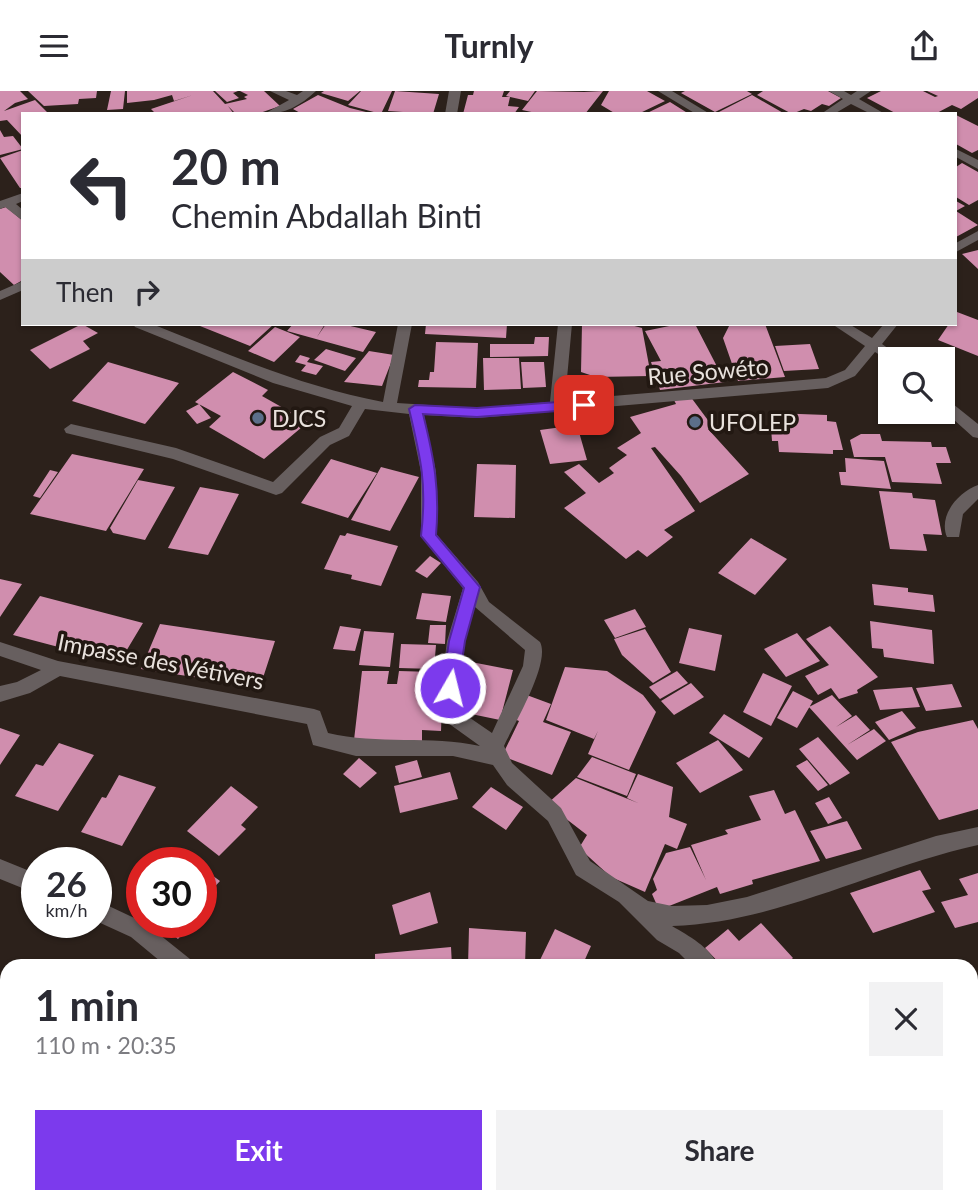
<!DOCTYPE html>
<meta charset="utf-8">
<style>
:root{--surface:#fff;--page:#f2f2f3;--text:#2b2b33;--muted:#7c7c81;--accent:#7c3aed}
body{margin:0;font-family:Lato,sans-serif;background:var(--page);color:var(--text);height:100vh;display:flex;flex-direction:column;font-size:26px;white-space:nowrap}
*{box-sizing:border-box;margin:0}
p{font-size:23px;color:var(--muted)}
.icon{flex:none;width:38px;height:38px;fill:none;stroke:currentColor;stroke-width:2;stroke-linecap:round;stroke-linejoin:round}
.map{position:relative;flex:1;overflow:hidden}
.side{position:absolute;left:0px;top:868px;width:978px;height:245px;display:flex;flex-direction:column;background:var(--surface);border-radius:21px 21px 0 0;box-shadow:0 2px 5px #0004}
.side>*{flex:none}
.top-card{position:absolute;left:21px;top:21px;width:936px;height:214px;border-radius:0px;box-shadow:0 2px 5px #0004;background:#fff;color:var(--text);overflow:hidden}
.controls{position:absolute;left:878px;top:256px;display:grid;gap:14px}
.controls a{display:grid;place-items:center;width:77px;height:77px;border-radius:0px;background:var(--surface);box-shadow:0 2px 5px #0004;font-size:35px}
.speed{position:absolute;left:21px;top:756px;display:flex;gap:14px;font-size:35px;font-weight:700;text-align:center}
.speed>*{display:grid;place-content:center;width:91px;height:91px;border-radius:50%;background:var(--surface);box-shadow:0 2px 5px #0004;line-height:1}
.speed small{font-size:18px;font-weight:400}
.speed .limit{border:10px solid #d22;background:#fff;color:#111}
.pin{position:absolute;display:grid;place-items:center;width:60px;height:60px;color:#fff;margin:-30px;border-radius:14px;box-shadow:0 4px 10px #0006}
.me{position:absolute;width:77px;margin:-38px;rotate:8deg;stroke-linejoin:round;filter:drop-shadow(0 0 5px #0008)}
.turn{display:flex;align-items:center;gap:24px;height:147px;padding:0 35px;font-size:32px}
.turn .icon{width:91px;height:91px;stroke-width:2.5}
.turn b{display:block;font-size:49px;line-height:60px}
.then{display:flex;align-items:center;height:66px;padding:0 35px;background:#0003;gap:14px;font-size:26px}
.round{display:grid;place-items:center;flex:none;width:74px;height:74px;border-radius:0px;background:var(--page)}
.headline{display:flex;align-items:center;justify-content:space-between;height:119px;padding:0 35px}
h1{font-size:42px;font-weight:700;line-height:52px}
.primary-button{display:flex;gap:14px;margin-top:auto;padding:14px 35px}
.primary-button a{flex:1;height:80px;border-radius:0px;background:var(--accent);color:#fff;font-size:28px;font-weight:700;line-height:80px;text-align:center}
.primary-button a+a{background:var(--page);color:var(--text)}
header{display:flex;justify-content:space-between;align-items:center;height:91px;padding:0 35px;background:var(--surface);font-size:32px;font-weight:700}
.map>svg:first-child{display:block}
.building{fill:#d08eae}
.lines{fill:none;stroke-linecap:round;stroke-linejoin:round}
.minor{fill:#675f5f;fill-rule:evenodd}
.route{fill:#7c3aed;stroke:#51269a;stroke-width:2}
.service-dot{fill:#5c6f8a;stroke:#221812;stroke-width:2.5}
.labels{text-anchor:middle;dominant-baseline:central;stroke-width:7;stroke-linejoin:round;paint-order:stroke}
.street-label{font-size:23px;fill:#e9e2dd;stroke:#221812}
.poi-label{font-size:23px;fill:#e9e2dd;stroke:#221812;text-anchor:start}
</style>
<header><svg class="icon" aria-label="menu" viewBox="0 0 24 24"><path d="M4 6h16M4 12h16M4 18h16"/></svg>Turnly<svg class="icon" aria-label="share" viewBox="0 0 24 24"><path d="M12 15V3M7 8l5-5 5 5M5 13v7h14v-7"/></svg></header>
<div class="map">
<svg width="978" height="1113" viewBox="0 0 978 1113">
<rect width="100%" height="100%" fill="#2c211b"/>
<path class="building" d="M0,0H20L28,8L15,12L4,20L35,9L49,23H23V46L7,29L0,30Z
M28,0H97L96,7L79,8L78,13L44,15Z
M111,0H125L123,18L107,19Z
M127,0H213L225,13L247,8L244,6L248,4L240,0H264L280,15L257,23H236L228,15L234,23H156L151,18L193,4L174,10L172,4L154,9L127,12Z
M215,0H238L233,2L239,7L227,11Z
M324,0H360L348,10L321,2Z
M361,0H392L381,23L348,14Z
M395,0L439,3L433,23L388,20Z
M474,0H504L502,6H510L508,15L519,16L514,23H463L468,4H473Z
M510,0H535L528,10L506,5Z
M537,0L584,1L603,0L585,23H541L522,19Z
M609,0H647L665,10L638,23H616L601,14Z
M685,0H747L752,3L715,21L681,2Z
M763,0H828L841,7L829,15L822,13L811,20L804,18L792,23L757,4Z
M881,0H923L935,6L938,5L927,0H978V7L961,18L952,14L935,23H897L867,7Z
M318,4L350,17L374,23H302L293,18Z
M752,4L785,23H715Z
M670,11L689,23H645Z
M956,24L978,35V59L972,62L956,53Z
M0,39L4,46L13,45L23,58L0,64Z
M23,59V97H20L0,67Z
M962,72L978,81V109L969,114L956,106V76Z
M956,110L965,115L956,120L978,134L956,146Z
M6,116L23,130V189L14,194L0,181V118Z
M978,159V178L962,163Z
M957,221L978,229V265L938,249L949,233H956Z
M82,233L98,242L83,250L90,258L50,278L30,259Z
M195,233H274L250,255Z
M293,233H325L317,246L326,233H342L376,241L363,261L287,240Z
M426,233H507L506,247L425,243Z
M582,233H627L642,237L651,285L596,286L581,281Z
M695,233L725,291L660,299L651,271L661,270L645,240L679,233Z
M730,233H765L785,286L738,290L723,247Z
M275,236L300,246L274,271L248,260Z
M535,246H549L548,265L490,266V253H534Z
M436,251L478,252L476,297L418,296L419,289H429L430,281H434Z
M810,253L819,278L784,280L775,255Z
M326,258L356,267L345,280L314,269Z
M369,260L394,264L382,295L344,291Z
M300,264L310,267L307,271L323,275L316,284L301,280L306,274L295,271Z
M483,267H519L521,298L484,299Z
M108,271L179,292L145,333L72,310Z
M521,271H544L546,296L523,297Z
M233,281L268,299L262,305L308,331L264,368L209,336L221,325L195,311Z
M690,305L713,336L708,338L749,383L700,412L681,385L655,356L651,357L695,420L664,439L673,446L647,466L638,459L626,468L564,417L586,402L564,381L579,373L599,392L614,382L609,377L627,364L617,357L641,342L630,326L676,313L674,309Z
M199,313L211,327L197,333L186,320Z
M772,322L827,324V330L836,331L843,359H833V363L779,361L778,350H772L771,337H774Z
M577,334L587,369L550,373L540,339Z
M861,343H880L882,350L931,351L932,356H946L951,372H936L942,393L892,391L885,366H854L850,349Z
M72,363L144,378L106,440L30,423Z
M845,367L884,370L891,398L841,394L839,381H846Z
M331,368L377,382L348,427L301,412Z
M477,373L516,374L515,427L474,426Z
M381,376L419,386L390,440L351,429Z
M50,379L58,381L40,407L33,405Z
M138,389L175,396L145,449L113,442L110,437Z
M200,396L239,403L208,464L168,457Z
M879,400L912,402L913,407L935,409L942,444L923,443L927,460L890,458Z
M347,442L398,455L381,495L351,488L352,484L324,478L340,444L345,445Z
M751,447L787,468L755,504L718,482Z
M430,465L441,472L427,487L415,480Z
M0,488L22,493L0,526Z
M872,493L908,497V501L933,504L935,521L874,514Z
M422,502L451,505L446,531L416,528Z
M40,505L143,532L119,572L13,544Z
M635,518L646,536L615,547L604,529Z
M870,530L932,539L934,573L884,566L883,558L872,557Z
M160,533L275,550L260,596L141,578Z
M430,534H446L445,553L428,552Z
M340,535L361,538L355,560L333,558Z
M830,535L878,586L857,599L858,602L839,608L831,597L818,604L805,585L829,574L806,548Z
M689,537L722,544L715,580L679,572Z
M645,538L671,581L653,592L622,564L614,548Z
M364,540L394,542L390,576L359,574Z
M797,542L820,570L786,586L764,558Z
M401,553L436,554L434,578L399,577Z
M466,570L513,579L500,629L452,619Z
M565,576L607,580L643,604L656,621L629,679L588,663L598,640L594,648L546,629Z
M362,580H389L387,593H397L399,580L434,581L432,612H442L441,640L422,639V650L354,649Z
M677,580L688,592L660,608L649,596Z
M763,582L792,595L771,635L743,621Z
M691,592L704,606L674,624L661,610Z
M952,593L962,616L926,620L916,597Z
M912,596L920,616L880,619L873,599Z
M793,600L813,610L797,637L777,627Z
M524,603L551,613L543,631L571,641L552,684L502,665L519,630L512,627Z
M832,604L852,625L836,636L856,624L870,639L847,654L874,638L886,650L857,669L809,616Z
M902,620L916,637L889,649L875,631Z
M724,623L763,647L749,667L709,642Z
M973,629L978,638V718L939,729L891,651L918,641Z
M0,637L20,644L0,674Z
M818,646L850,682L830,694L799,658Z
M718,649L743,679L700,702L676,672Z
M59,652L94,664L58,720L15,705L36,673L43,675Z
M592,666L636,683L627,705L577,686Z
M359,667L377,682L360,697L343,683Z
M417,669L422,686L399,692L395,675Z
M807,669L828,694L818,700L796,675Z
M450,681L458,708L400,722L394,695Z
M638,683L673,696L669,726L687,733L677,758L665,753L645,801L611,786L579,757L587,744L547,713L576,687L638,712L627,707Z
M119,684L156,696L122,755L81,741L102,706L106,707Z
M231,695L258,716L241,734L246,738L219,765L187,740Z
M491,696L523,716L506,739L472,716Z
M774,699L785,723L795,719L820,770L752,789L753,793L720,803L717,796L659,819L652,803L657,799L653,788L666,762L690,756L706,789L691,754L728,743L725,739L761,729L749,705Z
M829,706L842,727L828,733L815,712Z
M847,730L862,758L826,768L810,740Z
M201,776L220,790L209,802L215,807L201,822Z
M920,779L931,798L922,800L935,821L873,842L850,802Z
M978,782V831L955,837L941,811L968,804L959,788Z
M430,801L438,832L400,844L392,814Z
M157,831H193L178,848Z
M761,832L793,867L784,875H722L705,857L728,838L739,850Z
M469,837L526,841L525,875H468Z
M555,838L591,855L582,875H552L540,869Z
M451,856L452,875H375V863Z
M7,911V967L0,965V924Z
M971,1037L978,1040V1079L971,1076Z
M971,1092L978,1097V1113H912L903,1106H971Z
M329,1106H389L373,1113H331Z
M496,1106H521L516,1113H505Z
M551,1106H574L569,1113H557Z
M577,1106H649L656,1113H583Z
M823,1106H852L850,1113H821Z"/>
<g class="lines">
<path class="minor" d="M270,0H286L297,4L303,0H316C300,15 285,23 264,23L289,9Z
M449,0H461L457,23H445Z
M658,0H672L710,23H696Z
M829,0H844L851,4L857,0H871L859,8L885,23H871L851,13L834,23H821L843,8Z
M956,58L978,69V78L956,66Z
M23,102V110L16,113L23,119V130L5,116L0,118V110Z
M978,140V149L956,161V152Z
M23,190V199L0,209V200Z
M133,233H152C228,263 302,296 383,311L398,233H412L397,312L477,317L550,311L558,233H572L565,309L826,287L845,279L865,255L832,233H849L872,247L884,233H898L882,253L903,268H891V271L875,261L855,285L828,297L477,327L424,324L436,381L437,444L478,491L489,511L540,551C551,572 514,633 504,655L512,672L561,717L590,770L648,810L672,815L707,814L747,806L936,745L978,736V754C874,777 780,831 672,835C689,845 710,856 718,875H692L679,862L657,849L619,811L576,784L548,730L507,694L493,674L453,665H356L313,654L307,633L60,585L30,602L0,611V595L17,591L41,579L0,565V551L58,570L314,618L320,620L328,642C378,654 430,644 480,655L441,627L438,621L447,550L463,497L421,445V381L409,323L365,318L349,345L330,354L282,402L276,404L173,368L66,342L64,338L71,333L176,357L273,391L320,346L339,337L352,315L273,292L135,236ZM475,516L525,559L523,575L492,642L457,618L465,550Z
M943,305L978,333V347L973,346L943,319Z
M978,394V408L963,423L959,446H947C938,425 958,401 978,394Z
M0,768L37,783V803L0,788Z
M96,809L145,832L190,868L194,875H166L131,846L96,830Z
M971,982L978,983V1005L971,1004Z"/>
</g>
<path class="route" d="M584,309L591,314L584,318L477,326L423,323C434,367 440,399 436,444L480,496L465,550L458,597L456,602H444L442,597L449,550L464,497L421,445C427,394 421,368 409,318L415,314L477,317Z"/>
<g class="service-dot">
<circle cx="258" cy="327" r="7"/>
<circle cx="695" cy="331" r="7"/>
</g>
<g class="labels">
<g class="street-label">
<text transform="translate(708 280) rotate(-5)">Rue Sowéto</text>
<text transform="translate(161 570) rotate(11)">Impasse des Vétivers</text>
</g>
<g class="poi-label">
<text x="272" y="327">DJCS</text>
<text x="709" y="331">UFOLEP</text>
</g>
</g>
</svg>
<div class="controls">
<a><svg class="icon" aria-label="search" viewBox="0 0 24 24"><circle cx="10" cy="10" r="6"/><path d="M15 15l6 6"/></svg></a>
</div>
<div class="speed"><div>26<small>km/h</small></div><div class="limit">30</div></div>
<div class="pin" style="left:584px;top:314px;background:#d93025"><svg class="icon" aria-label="arrive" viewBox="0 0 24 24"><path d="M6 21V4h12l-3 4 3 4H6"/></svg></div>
<svg class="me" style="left:450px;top:597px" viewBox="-20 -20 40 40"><circle r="17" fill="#7c3aed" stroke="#fff" stroke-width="3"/><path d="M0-11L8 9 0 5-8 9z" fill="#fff"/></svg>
<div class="top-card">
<div class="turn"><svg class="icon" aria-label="left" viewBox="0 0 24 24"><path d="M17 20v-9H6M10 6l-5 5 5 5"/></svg><div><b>20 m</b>Chemin Abdallah Binti</div></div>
<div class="then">Then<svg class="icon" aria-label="right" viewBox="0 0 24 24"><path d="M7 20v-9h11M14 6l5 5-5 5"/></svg></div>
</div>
<section class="side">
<div class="headline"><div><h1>1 min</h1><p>110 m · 20:35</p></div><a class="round"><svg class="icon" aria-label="close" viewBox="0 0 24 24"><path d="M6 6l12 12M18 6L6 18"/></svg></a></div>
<div class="primary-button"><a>Exit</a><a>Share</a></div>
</section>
</div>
